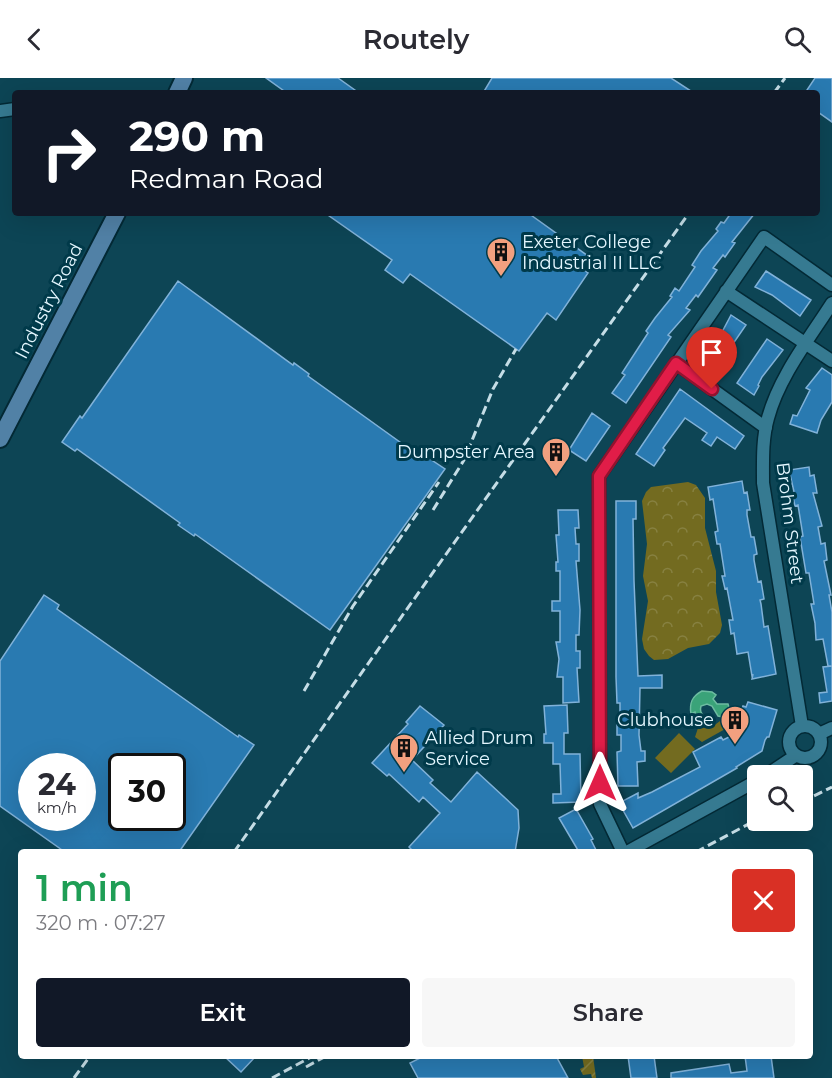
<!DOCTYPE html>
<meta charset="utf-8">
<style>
:root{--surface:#fff;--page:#f7f7f7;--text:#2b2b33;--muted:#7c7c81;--accent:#111827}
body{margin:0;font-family:Montserrat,sans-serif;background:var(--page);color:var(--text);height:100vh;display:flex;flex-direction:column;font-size:22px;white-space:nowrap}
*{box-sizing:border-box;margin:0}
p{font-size:20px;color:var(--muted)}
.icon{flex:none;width:33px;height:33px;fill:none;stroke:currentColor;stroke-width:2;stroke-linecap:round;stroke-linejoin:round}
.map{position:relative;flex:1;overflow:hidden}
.sheet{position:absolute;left:18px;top:771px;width:795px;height:210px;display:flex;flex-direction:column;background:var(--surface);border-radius:6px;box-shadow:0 6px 24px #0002}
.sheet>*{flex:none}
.hud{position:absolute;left:12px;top:12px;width:808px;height:126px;border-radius:6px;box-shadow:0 6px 24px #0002;background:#111827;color:#fff;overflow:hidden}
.buttons{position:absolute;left:747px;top:687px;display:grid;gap:12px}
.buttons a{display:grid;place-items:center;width:66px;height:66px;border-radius:6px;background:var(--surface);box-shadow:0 6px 24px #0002;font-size:30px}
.speed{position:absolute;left:18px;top:675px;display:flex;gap:12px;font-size:30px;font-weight:700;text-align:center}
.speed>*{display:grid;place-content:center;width:78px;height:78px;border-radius:50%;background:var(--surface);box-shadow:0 6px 24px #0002;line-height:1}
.speed small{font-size:15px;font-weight:400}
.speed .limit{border:3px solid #111;border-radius:9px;background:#fff;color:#111}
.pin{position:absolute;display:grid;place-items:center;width:51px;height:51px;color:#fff;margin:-62px -26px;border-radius:50% 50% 50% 0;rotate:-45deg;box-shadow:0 0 6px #0007}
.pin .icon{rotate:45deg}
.me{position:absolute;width:66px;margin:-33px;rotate:0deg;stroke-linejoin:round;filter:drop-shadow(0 0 4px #0008)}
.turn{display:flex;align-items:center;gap:21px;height:126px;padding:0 18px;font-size:27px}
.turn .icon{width:78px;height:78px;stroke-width:2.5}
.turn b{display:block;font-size:42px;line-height:51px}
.round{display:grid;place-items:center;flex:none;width:63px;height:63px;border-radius:6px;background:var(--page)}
.head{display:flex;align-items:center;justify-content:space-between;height:102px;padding:0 18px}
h1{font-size:36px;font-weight:600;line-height:45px;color:#1e9e55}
.action{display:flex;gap:12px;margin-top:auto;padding:12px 18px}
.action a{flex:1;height:69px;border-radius:6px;background:var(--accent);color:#fff;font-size:24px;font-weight:600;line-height:69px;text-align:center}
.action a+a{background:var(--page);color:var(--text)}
header{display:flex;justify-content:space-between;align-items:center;height:78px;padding:0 18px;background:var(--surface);font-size:27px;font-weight:600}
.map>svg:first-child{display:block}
.park{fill:url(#park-crowns)}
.garden{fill:url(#garden-furrows)}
.pitch{fill:#736b20}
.water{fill:#3aa379;stroke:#6dbca1;stroke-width:1.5}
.building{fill:#297ab1;stroke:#81b2d9;stroke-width:1.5;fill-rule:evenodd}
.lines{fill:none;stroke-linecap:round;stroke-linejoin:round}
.minor-casing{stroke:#032935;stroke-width:15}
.secondary-casing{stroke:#032935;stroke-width:20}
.minor{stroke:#367a91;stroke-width:12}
.secondary{stroke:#5181a6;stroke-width:16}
.rail{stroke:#c5dde6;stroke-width:3;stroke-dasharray:9 4.5;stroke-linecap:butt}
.route-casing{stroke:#92132f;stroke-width:15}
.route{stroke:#e11d48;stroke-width:10}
.labels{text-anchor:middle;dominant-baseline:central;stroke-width:6;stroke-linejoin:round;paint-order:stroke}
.poi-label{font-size:18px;fill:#e4f7ff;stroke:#003a4a;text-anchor:start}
.street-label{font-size:18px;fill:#e4f7ff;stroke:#003a4a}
</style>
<header><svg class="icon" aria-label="back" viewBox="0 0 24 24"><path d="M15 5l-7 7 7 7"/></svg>Routely<svg class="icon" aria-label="search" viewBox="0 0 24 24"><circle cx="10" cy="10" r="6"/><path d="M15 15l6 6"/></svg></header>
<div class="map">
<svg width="832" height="1000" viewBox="0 0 832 1000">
<defs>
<pattern id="park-crowns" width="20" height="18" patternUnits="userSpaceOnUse" patternTransform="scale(1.5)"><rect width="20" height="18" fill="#736b20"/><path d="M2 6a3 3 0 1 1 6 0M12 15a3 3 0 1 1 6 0" fill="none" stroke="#878141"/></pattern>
<pattern id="garden-furrows" width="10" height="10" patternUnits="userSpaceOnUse" patternTransform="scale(1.5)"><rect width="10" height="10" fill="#736b20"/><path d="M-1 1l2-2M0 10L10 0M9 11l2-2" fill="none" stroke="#878141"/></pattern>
</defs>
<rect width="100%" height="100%" fill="#0d4555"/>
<path class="park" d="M688,404L696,407L705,420V450L716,493V514L722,547L720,555L709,566L688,570L668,581L654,582L649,578L644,571L642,561L648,523L643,498L647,466L642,423L646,414L651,409Z"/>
<path class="garden" d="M582,978H593L596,1000H592L591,996L583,997L580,991L584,989Z"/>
<path class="pitch" d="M720,643L727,650L702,664L695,659L698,650L712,649Z
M679,655L695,671L671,695L655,680Z"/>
<path class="water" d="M702,613L712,614L716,617L713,621L717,626H728L730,633L725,642L723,639L718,638L712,628L707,626L701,628C699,635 703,636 706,641L703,647L698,645L695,634L691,636C689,625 692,618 702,613Z"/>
<path class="building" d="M266,0H338L359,15H287Z
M492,0H671L694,15H483Z
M815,0H832V44L818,34V15H805Z
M325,135H528L588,178L580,189L588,195L556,242L547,235L519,273L410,196L403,205L385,192L392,182Z
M731,135H755L732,164L735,165L725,179L723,177L713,190L717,192L698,219L696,217L686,230L690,232L668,257L671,259L626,325L612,315L625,297L622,295L648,255L646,253L655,240L672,219L670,218L675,210L679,213L695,189L692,187L701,173L718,153L716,151L721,144L724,145Z
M766,193L811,222L800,238L772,217L755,209Z
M178,203L293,287L294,285L309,296L308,298L425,382L427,379L445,391L330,552L195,456L194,458L178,447L180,445L77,371L75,373L62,364L80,338L82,340Z
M731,237L746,247L715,292L701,282L722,254Z
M767,261L783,272L762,299L758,307L759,308L754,317L737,305Z
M822,290L832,297V324L821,342L817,355L790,346L793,337L797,338L810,312L806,310Z
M680,311L744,358L735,371L717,359L711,368L702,362L707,355L685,340L663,370L665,372L654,388L636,376Z
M592,335L610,348L586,383L569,372Z
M809,389L810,398L814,397L817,415H813L822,448L818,449L821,466L825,465L827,482L824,483L831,517H829L832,534V588H828L823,561L816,562L815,545L811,526H814L809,495H806L800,459L803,458L798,427L795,428L793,419L795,418L789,392Z
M742,403L744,415L747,414L750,432H747V437L751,459H754L757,476L754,477V482L758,504L761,503L764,521L760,522L761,526L764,549L768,548L776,596L752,601L753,596L752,598L748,574L737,576L734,555L731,556L729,542H733L727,510L725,511L722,498H725L720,466H717L715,454L718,453L713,421L710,422L708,409Z
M616,423H636V441H633L634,503L638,598L662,597V610H640L639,657L641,673H645V683L637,684L638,708H618L617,674L621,673V657H617V641H620V625H617L616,599Z
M558,432H578L579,450H575L576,466H579V483H576L580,532L579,557H576V573H580V590H577L579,624L563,625V599H557L559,581L556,564H560V533H552V523H560V493H556V484H558L556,457H559Z
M44,517L59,527L57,531L238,659L239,657L254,667L179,774H65L0,728V583ZM32,688H82V740H32ZM122,688H172V740H122Z
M832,588V623L820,625L819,615L827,614L823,589Z
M748,624L777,632L769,659H767L765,662L762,673L736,689L737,690L633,750L619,725L638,715V720L652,714L700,689L693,674L721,659L723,662L733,657L743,628L746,629Z
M567,627L568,655H564V676H580L581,724L553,725V716H561L560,686H553V665H544V656H546L544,628Z
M420,628L444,647L412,682L433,702L430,705L451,724L477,694L518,732L519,750L515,774H414L409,769L440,735L423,719L419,724L389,696L387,698L372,685L408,646L406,644Z
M576,731L593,761L591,762L597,774H579L559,740Z
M224,978H256L241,994Z
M424,978H556L568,1000H418L410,985Z
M628,978H654L657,1000H631Z
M745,978H771L774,1000H671V995L729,986L731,995L747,993Z"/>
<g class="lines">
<g class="minor-casing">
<path id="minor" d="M0,33L15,31
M726,213L832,283
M676,285L766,350
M789 664a16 16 0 1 1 32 0a16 16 0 1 1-32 0Z
M802,648L763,405C763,384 762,361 768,340C779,299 809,261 832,225
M819,656L832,650
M765,698L795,678
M623,774L600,726L599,398L764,159L832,207
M627,774L758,702"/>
</g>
<g class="secondary-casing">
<path id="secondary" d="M177,15L184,0
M0,361L117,135"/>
</g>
<use href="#minor" class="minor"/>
<use href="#secondary" class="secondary"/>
<path class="rail" d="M774,15L785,0
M433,432L464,382L493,311L516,271
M304,613L353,528L439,404
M802,724L832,709
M234,774L689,135
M696,774L758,741
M306,989L326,978
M74,1000L90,978
M272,1000L313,978"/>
</g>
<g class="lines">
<g class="route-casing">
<path id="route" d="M600,705L599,398L676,285L712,311"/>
</g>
<use href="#route" class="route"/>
</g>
<defs>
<g id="building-pin" transform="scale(1.5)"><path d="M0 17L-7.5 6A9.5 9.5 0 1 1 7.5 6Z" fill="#f2a07f" stroke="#003a4a"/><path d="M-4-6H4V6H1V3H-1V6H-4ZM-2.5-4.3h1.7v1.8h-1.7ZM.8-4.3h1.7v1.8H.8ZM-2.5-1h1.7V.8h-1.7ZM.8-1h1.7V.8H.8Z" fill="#111"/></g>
</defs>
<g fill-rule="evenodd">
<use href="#building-pin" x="501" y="174"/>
<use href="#building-pin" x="556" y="374"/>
<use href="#building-pin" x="735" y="642"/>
<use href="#building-pin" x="404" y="670"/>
</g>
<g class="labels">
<g class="poi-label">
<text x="522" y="164">Exeter College<tspan x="522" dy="21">Industrial II LLC</tspan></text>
<text x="535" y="374" text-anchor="end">Dumpster Area</text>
<text x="714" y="642" text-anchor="end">Clubhouse</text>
<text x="425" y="660">Allied Drum<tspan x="425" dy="21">Service</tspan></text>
</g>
<g class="street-label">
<text transform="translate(49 223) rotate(-63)">Industry Road</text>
<text transform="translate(790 445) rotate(83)">Brohm Street</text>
</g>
</g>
</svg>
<div class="buttons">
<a><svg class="icon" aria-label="search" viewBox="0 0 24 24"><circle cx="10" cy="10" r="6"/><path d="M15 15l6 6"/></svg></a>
</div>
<div class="speed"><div>24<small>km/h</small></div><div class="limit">30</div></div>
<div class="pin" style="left:712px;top:311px;background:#d93025"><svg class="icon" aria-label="arrive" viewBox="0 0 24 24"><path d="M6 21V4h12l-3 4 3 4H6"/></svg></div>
<svg class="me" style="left:600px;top:705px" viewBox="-20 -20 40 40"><path d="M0-17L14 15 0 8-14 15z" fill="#e11d48" stroke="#fff" stroke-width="4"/></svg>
<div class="hud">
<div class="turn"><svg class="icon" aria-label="right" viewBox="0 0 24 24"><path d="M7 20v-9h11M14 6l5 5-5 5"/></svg><div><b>290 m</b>Redman Road</div></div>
</div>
<section class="sheet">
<div class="head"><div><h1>1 min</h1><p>320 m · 07:27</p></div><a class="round" style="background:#d93025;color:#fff"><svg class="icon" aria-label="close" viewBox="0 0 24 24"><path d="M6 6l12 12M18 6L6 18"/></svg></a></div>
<div class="action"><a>Exit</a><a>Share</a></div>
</section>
</div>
